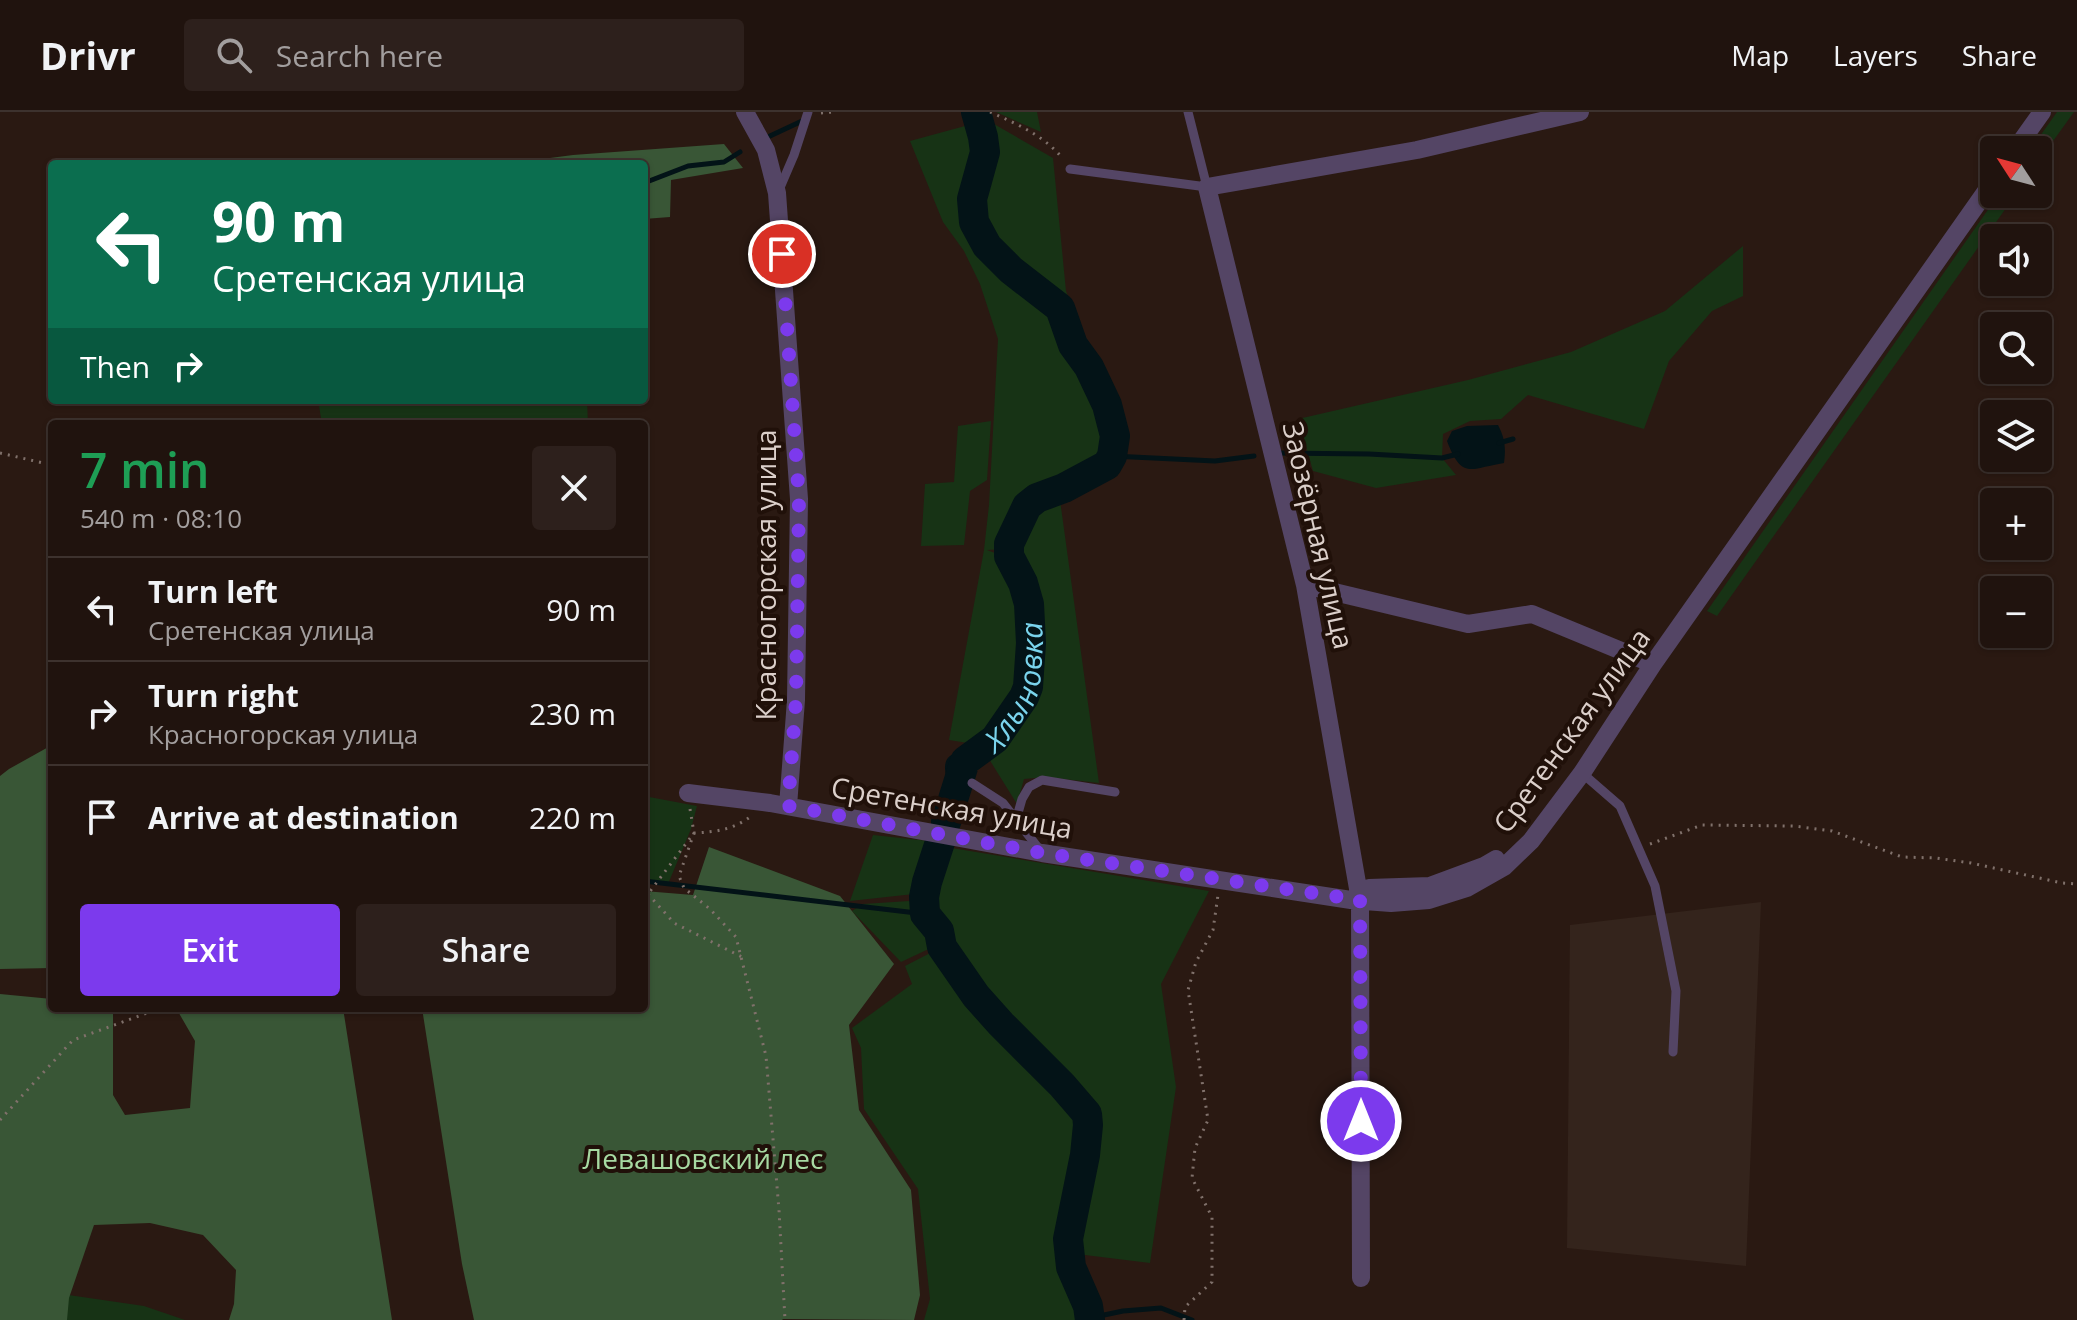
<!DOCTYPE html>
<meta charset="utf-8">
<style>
:root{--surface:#20130e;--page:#2d201c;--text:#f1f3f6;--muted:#a29e9e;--line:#3d322e;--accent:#7c3aed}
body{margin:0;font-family:"Open Sans",sans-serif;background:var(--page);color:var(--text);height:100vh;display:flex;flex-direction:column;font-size:30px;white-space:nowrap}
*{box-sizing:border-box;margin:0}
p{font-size:26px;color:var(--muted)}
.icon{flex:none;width:44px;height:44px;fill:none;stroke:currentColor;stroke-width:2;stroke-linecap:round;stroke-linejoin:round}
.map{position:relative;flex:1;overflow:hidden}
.sheet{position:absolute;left:48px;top:308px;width:600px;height:592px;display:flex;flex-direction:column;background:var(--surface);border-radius:8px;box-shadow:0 2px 6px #0004,0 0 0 2px var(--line)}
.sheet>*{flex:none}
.top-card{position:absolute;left:48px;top:48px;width:600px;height:244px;border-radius:8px;box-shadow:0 2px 6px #0004,0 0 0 2px var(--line);background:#0b6e4f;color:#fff;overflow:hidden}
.needle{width:52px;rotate:306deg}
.fabs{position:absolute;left:1980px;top:24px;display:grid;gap:16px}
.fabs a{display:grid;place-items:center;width:72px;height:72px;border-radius:8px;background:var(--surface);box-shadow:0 2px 6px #0004,0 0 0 2px var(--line);font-size:40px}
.pin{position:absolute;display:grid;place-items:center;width:68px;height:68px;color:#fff;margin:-34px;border:4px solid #fff;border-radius:50%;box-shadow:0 2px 8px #0007}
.me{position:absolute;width:88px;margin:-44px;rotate:0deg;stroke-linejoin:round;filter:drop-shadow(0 0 6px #0008)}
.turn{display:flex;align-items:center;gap:28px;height:168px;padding:0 32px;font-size:36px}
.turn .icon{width:104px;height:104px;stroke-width:2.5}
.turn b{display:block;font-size:56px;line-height:68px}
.then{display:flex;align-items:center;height:76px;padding:0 32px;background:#0003;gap:16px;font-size:30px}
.round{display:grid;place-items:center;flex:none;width:84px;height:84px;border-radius:8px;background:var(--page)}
.summary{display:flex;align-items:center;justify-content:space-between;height:136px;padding:0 32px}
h1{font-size:48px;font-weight:600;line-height:60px;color:#1e9e55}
.primary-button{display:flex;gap:16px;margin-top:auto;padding:16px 32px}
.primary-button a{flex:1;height:92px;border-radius:8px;background:var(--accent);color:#fff;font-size:32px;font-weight:600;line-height:92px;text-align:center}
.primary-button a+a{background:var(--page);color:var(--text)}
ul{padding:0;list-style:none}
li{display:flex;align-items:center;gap:24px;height:104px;padding:0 32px;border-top:2px solid var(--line)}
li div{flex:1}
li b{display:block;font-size:30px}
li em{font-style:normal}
header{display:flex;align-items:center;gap:48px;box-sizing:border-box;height:112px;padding:0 40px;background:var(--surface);border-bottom:2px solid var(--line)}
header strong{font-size:38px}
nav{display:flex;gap:44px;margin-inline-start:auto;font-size:28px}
.search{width:560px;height:72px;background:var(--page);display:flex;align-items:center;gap:20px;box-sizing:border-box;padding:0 28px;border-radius:8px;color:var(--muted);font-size:30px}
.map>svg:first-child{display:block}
.industrial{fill:#34241c}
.green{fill:#173315}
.forest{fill:#395636}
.water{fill:#031317}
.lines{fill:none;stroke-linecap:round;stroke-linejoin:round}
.stream{stroke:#031317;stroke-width:5}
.river{stroke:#031317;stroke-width:30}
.path{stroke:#80716b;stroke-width:3;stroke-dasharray:2 6;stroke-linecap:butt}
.lane{stroke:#544565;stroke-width:9}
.street{stroke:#544565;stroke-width:18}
.route{stroke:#7c3aed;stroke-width:14;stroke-dasharray:0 25.2}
.labels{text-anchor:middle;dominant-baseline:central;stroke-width:8;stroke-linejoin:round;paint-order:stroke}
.street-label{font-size:28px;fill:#dbcfca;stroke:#201009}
.park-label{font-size:28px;fill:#a7daa2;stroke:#201009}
.water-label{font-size:30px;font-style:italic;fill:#7ad4ed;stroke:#201009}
</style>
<header>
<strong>Drivr</strong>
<div class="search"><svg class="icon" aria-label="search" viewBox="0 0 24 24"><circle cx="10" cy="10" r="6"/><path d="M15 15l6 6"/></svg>Search here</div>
<nav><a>Map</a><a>Layers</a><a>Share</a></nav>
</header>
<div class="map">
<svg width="2077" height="1208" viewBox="0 0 2077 1208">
<rect width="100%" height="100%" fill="#2a1912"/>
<path class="industrial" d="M1761,790L1746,1154L1567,1136L1570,813Z"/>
<path class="green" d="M996,0H1037L1041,20Z
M2057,0H2074L2038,50V38H2030Z
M987,8L1053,46L1066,179L1096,258L1107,315L1104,344L1022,384L1003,437L987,438L1000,443L1021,479L1028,507L1022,568L1016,592L980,633L949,628L984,438L989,393L998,227L980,172L964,139L943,110L910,29Z
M1999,82H2016L1717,504L1707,499Z
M1743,134V184L1712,199L1669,249L1644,317L1528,283L1501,307L1470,309L1443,322L1442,346L1456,363L1376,376L1313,359L1298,307L1468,268L1571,240L1665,199Z
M318,288H587L588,312H322Z
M991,309L987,368L970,379L964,433L921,434L925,372L954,370L958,314Z
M1060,388L1099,671L1046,665L1024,667L1017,692L989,647L1033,576L1036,490L1015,441L1043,392Z
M644,684L697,694L691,717L668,772L644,766Z
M873,723L938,730L914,782L850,789Z
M952,736L1209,779L1161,872L1176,975L1150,1151L1077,1142L1096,1026L1095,1000L1034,938L957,851L935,782Z
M909,789L925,802L935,834L901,850L852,799L863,792Z
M936,838L989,917L1006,924L1027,954L1047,965L1079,1005L1080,1037L1074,1062L1068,1101L1061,1120L1060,1139L1064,1176L1082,1199L1080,1208H924L930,1187L918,1077L864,997L861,936L852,916L912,872L905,854Z
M0,1173L144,1194L185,1208H0Z"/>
<path class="forest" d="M724,32L743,56L671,68L670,105L644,107V52H504L573,43Z
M52,633V856L0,857V664L9,657Z
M709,735L840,784L894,852L849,913L859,998L911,1078L920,1183L914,1208L783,1207L782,1208H474L462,1152L422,896H644V779L693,783Z
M0,882L52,887V896H113V983L125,1003L190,996L195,929L176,896H343L392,1208H229L234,1192L236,1158L203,1123L150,1111L94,1113L69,1186L67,1208H0Z"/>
<path class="water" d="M1498,313C1505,326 1506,336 1504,351C1471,356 1462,369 1447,329L1452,319L1467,314Z
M969,638L975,642L963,664L960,677L953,686H939L950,673C941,658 943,636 965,643Z"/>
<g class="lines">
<path class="stream" d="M770,24L802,9
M644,71L688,54L724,50L740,40
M1499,331L1513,327
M1277,341L1369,342L1442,346L1458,342
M1112,344L1215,349L1254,344
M644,769L925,802
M1090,1206L1123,1199L1161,1196L1192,1208"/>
<g class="river">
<path id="s1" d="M946,710L965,649L995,627L1024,585L1028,575L1031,531L1029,492L1023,471L1009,444V432L1027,394L1037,386L1064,376L1107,353L1112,344L1115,324L1107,293L1089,255L1073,233L1060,196L1011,158L987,134L974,110L972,87L985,40L983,25L976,0"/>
<path d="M941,727L927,770L924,785L925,802L939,819L942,835L976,884L1001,912L1062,973L1087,1002L1088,1013L1085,1043L1068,1127L1071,1155L1088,1194L1090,1208"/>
</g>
<path class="path" d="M990,0C1017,12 1045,24 1063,47
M821,1L833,0
M0,341L52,353
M690,697L694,721L679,764L684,776L710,797L736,825L766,944L779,1098L785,1208
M1650,732L1702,713L1794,714L1832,719L1902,745L1936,746L1971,751L2062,771L2077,772
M644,782H648L694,721C715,720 732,718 750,705
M648,782L674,811L742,845
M0,1008L73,928L161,896
M1184,1208L1185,1195L1212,1170V1105L1192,1066L1195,1036L1208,1008L1188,878L1196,850L1213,818L1218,783"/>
<path class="lane" d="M1070,57L1207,75L1188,0
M779,78L794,43L808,0
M1582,661L1620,694L1655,774L1676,879L1673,940
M972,671L1003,691L1040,738
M1016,708L1022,687L1029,675L1042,668L1115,680"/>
<path class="street" d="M745,0L766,38L777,81L799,387L796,588L788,694
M2015,38L2042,0
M1305,473L1468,512L1532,502L1653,552
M688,681L770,691L1042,741L1351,788L1391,791L1429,788L1467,776L1504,755L1531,729L1582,661L1653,552L1994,68
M1369,776L1430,774L1484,754L1496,747
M1361,1166L1360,788L1305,473L1207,75L1417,38L1580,0"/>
</g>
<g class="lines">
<path class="route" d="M782,142L799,387L796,588L788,694L1042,741L1360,788L1361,1009"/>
</g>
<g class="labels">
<g class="street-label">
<text transform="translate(1319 423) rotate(77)">Заозёрная улица</text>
<text transform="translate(765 463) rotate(-90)">Красногорская улица</text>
<text transform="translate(1571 618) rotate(-54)">Сретенская улица</text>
<text transform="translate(952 695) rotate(10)">Сретенская улица</text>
</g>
<g class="park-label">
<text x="703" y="1046">Левашовский лес</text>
</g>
<g class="water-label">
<text stroke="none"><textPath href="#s1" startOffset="160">Хлыновка</textPath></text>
</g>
</g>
</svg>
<div class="fabs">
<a><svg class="needle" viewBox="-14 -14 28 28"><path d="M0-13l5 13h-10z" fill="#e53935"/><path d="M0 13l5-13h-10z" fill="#a29e9e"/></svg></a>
<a><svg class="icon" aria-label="sound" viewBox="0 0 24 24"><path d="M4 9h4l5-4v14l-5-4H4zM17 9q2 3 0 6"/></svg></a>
<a><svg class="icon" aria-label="search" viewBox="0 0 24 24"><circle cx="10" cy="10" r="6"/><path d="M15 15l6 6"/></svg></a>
<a><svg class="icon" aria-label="layers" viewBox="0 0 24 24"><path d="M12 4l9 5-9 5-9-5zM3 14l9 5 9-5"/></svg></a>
<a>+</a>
<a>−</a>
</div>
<div class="pin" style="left:782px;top:142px;background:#d93025"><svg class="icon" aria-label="arrive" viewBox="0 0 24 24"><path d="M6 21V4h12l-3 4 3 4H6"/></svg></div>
<svg class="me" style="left:1361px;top:1009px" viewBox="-20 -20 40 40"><circle r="17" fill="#7c3aed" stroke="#fff" stroke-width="3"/><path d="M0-11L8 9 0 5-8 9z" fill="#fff"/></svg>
<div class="top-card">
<div class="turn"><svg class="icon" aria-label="left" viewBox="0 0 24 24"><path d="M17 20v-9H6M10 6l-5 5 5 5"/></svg><div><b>90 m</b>Сретенская улица</div></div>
<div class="then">Then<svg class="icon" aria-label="right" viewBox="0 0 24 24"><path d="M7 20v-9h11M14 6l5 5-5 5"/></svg></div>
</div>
<section class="sheet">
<div class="summary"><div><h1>7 min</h1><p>540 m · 08:10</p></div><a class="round"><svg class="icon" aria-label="close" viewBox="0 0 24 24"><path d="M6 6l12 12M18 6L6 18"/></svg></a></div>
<ul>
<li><svg class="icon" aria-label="left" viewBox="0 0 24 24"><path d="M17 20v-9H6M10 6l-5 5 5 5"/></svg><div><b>Turn left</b><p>Сретенская улица</p></div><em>90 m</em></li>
<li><svg class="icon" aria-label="right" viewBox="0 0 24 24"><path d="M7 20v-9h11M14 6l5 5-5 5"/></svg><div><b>Turn right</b><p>Красногорская улица</p></div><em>230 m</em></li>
<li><svg class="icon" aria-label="arrive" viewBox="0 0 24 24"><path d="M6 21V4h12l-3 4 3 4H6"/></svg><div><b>Arrive at destination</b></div><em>220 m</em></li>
</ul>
<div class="primary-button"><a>Exit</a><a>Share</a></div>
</section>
</div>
